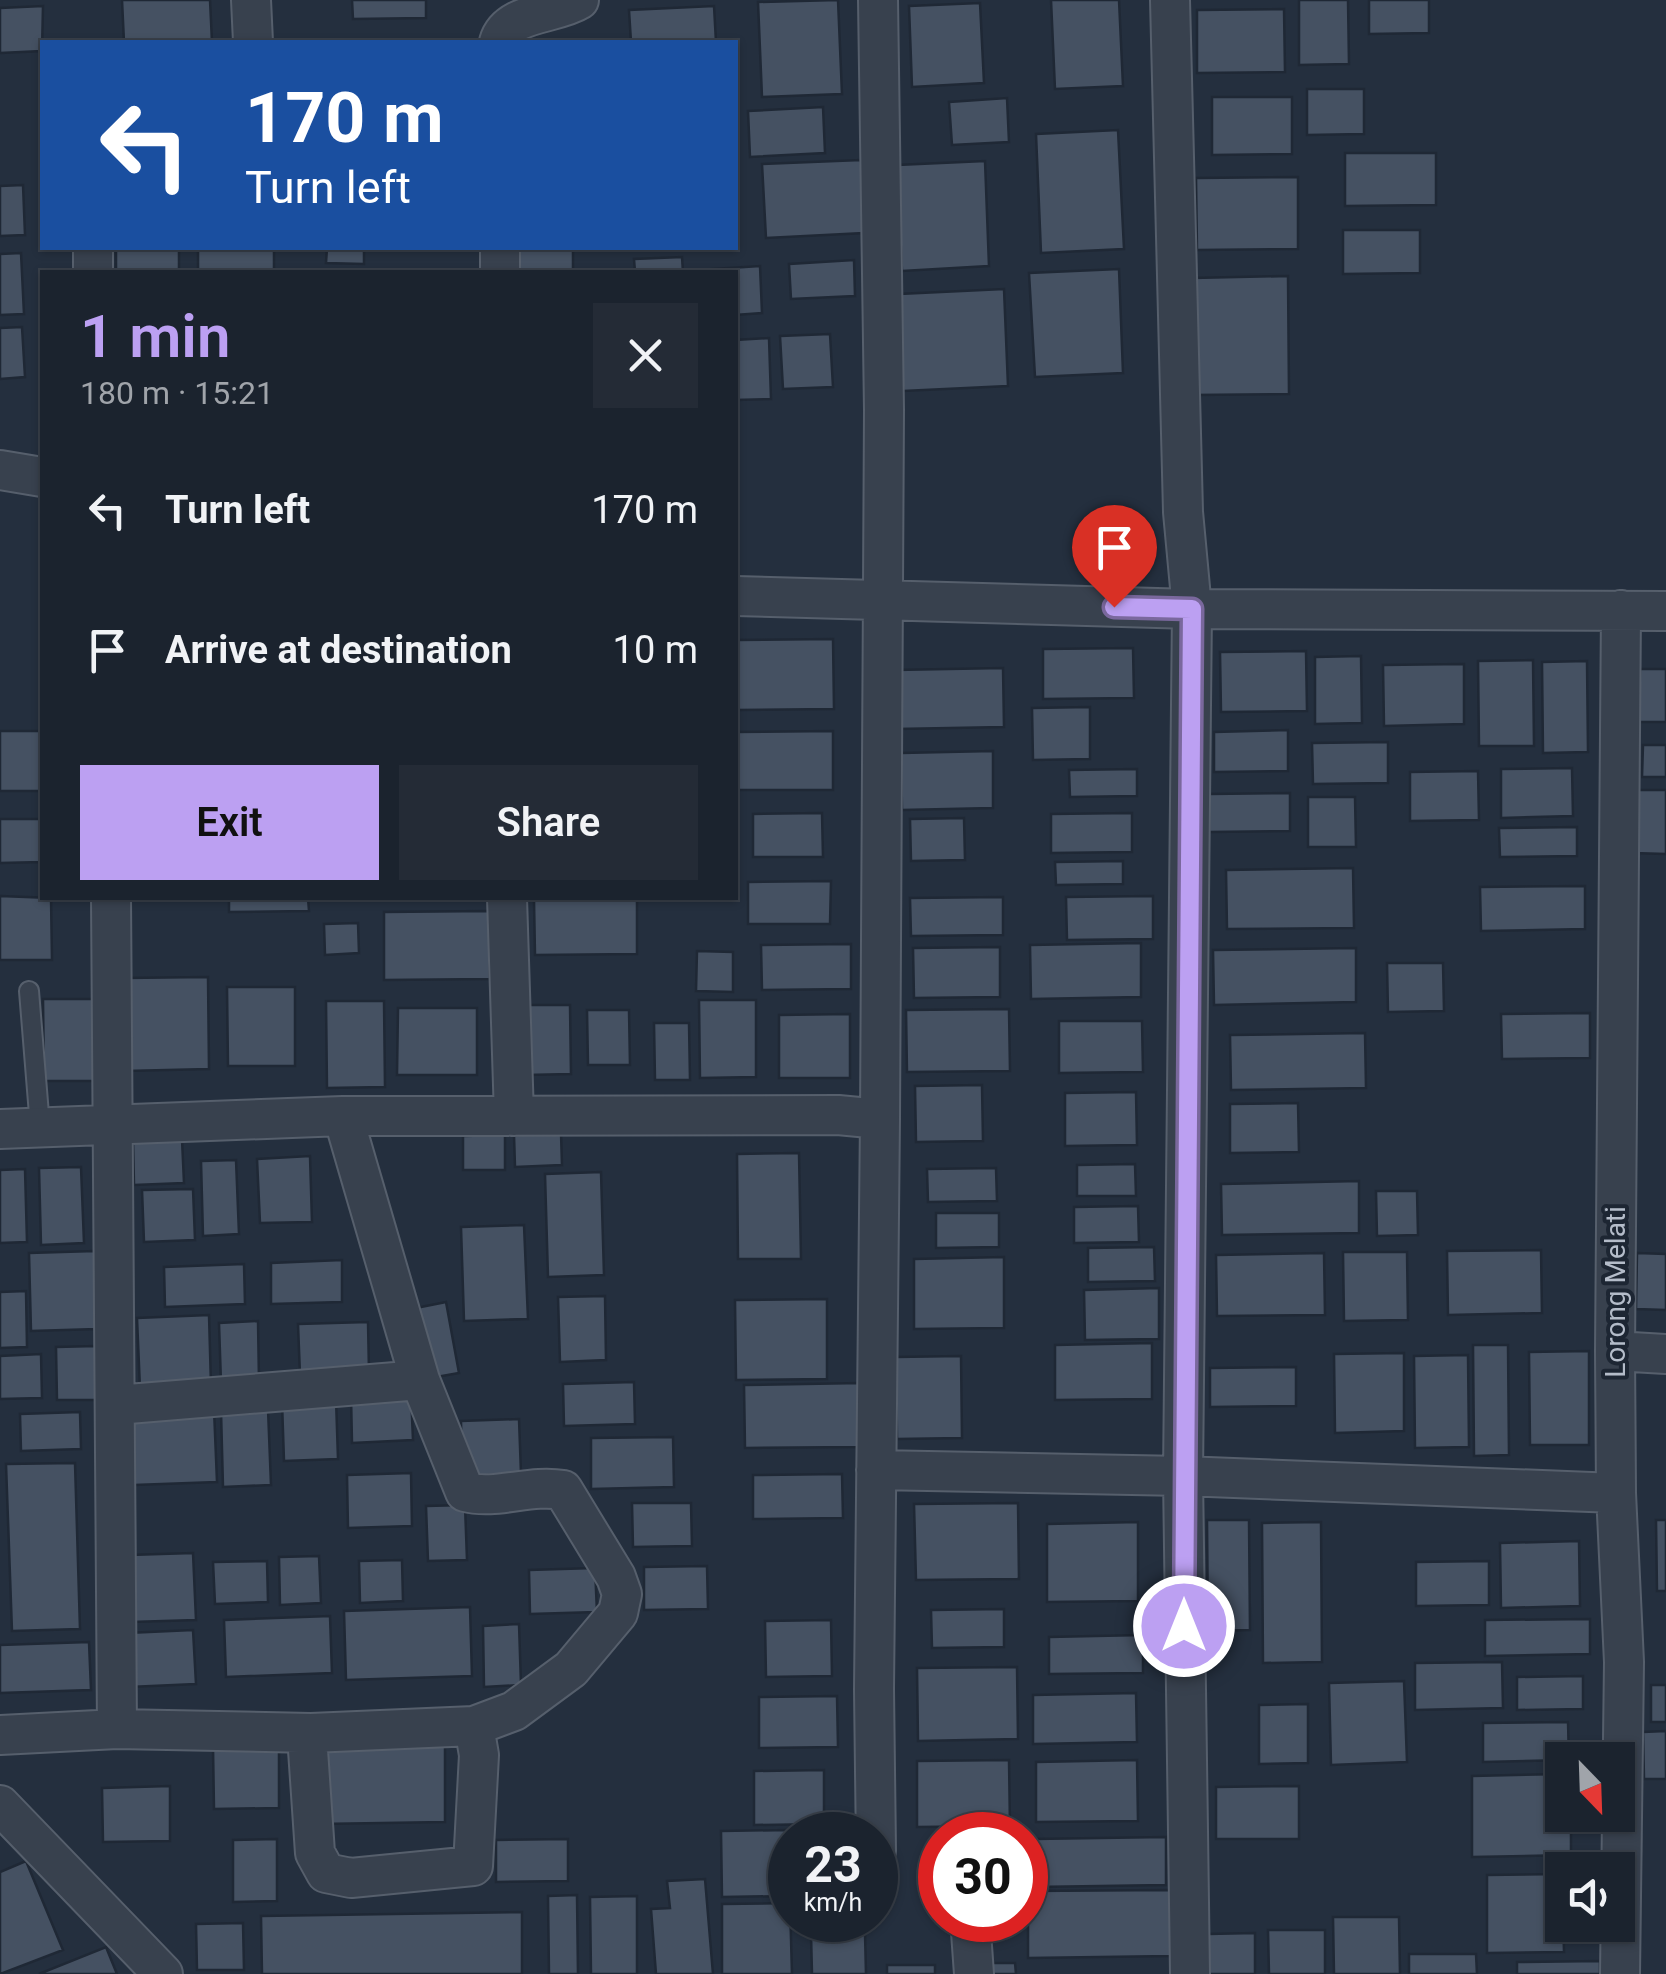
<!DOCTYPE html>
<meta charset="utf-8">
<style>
:root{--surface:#1b232e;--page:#242b36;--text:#f1f3f6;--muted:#a0a4aa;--line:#39404a;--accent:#bca0f2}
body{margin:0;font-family:Roboto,sans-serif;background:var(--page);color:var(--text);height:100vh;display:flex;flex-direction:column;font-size:38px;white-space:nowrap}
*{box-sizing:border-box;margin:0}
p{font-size:32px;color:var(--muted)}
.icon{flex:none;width:55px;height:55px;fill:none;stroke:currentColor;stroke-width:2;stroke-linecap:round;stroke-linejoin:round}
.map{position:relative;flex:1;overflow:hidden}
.drawer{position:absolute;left:40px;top:270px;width:698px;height:630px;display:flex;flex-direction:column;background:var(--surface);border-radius:0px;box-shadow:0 2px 8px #0004,0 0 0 2px var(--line)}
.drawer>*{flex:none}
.banner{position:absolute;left:40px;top:40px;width:698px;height:210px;border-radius:0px;box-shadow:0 2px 8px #0004,0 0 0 2px var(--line);background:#1a4fa0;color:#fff;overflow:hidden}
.needle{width:65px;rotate:157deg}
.tools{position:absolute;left:1545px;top:1742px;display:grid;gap:20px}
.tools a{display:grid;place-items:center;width:90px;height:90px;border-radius:0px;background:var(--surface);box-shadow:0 2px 8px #0004,0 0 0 2px var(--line);font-size:50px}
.speed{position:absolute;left:768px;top:1812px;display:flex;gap:20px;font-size:50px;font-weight:700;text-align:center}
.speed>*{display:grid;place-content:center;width:130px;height:130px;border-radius:50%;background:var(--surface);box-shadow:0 2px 8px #0004,0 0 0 2px var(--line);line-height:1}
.speed small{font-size:25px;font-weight:400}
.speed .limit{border:15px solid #d22;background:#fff;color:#111}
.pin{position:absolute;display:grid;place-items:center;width:85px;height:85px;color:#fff;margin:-102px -42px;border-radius:50% 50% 50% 0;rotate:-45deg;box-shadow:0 0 10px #0007}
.pin .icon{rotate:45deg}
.me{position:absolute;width:110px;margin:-55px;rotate:0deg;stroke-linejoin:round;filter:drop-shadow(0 0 8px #0008)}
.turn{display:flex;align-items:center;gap:35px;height:210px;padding:0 40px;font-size:45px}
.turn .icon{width:130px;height:130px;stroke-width:2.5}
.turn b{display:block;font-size:70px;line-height:85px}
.round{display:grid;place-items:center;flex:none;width:105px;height:105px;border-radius:0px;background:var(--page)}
.overview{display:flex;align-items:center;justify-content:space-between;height:170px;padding:0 40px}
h1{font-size:60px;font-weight:600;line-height:75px;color:var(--accent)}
.cta{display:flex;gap:20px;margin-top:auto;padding:20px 40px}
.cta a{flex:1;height:115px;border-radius:0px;background:var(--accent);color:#111;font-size:40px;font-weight:600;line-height:115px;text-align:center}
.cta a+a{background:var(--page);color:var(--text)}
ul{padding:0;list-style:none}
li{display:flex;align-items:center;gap:30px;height:140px;padding:0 40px}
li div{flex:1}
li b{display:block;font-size:38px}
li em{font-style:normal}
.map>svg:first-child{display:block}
.building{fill:#455162;stroke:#1f2835;stroke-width:2.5}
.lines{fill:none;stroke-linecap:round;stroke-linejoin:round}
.service-casing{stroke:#565f6c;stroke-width:22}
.minor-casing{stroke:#565f6c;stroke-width:42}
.service{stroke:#38414e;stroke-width:18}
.minor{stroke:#38414e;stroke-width:38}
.route-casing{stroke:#7a689d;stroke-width:25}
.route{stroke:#bca0f2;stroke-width:18}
.labels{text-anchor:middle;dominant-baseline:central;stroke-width:8;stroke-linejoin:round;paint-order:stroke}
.street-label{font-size:28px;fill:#b4bcc9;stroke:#1d2633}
</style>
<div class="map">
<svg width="1666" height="1974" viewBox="0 0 1666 1974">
<rect width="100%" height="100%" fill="#242f3e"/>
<path class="building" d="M122,0H210L212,42H124Z
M352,0H426V18L353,19Z
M838,0L842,94L762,97L758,2Z
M1051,0H1119L1123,86L1055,89Z
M1299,0H1348L1349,64L1299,65Z
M1369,0H1429V33L1369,34Z
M980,3L984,83L912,87L909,6Z
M43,6L42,51L0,53V8Z
M714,6L716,42H631L629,10Z
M1284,9L1285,72L1197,73V10Z
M1307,89H1364V134L1307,135Z
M1212,97H1292V154L1212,155Z
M1007,98L1009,142L952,145L949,102Z
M823,107L825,153L750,157L748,111Z
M1118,130L1124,249L1041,253L1036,134Z
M1345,153H1436V205L1345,206Z
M861,160L864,233L766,238L762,164Z
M985,161L989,266L902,271L897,165Z
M1298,177V249L1197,250L1196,178Z
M23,185L25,235L0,236V186Z
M1343,230H1420V273L1343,274Z
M116,248H179V272H116Z
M198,248H274V272H198Z
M327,248H364V264L326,263Z
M515,248H573V272H516Z
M21,253L24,314L0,315V254Z
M682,257L683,272H635L634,259Z
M854,260L855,296L791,299L789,264Z
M760,266L762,313L735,315V272H699V270Z
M1119,269L1123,373L1035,377L1029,273Z
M1288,276L1289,394L1192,395V278Z
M1004,289L1008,386L903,391L899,294Z
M22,327L25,377L0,379V328Z
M830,334L833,387L783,389L780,336Z
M769,338L771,399L735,400V340Z
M833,639L834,709L736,710V640Z
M1133,648L1134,698L1043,699V649Z
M1306,651L1307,711L1221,712L1220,652Z
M1361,656L1362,723L1315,724V657Z
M1533,660L1534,746H1479L1478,661Z
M1587,661L1588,752L1543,753L1542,662Z
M1464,664V724L1384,726L1383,665Z
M1003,668L1004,727L896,729L895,670Z
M1640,669H1666V722H1639Z
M1090,707V759L1033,760L1032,708Z
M1288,730V771L1214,772V732Z
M0,731H42V791H0Z
M833,731V790H735V732Z
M1388,742V783L1313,784L1312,743Z
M1643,745H1666V777H1642Z
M993,751V808L902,810L901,753Z
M1572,768L1573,816L1501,818V769Z
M1137,769V796L1070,797L1069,770Z
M1478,771L1479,820L1410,821V772Z
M1634,790H1666V854L1633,853Z
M1290,793V831L1209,832V794Z
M1308,797H1355L1356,847H1308Z
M822,813L823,857H753V814Z
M1132,813V852L1051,853V814Z
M964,818L965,860L911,861L910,819Z
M0,819H42V862L0,863Z
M1577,827V856L1500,857L1499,828Z
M1123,861V884L1056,885L1055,862Z
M1353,868L1354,928L1227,929L1226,870Z
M831,881L830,924H748V882Z
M1585,886V929L1481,931L1480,887Z
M0,896L51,898L52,960H0Z
M1153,896V939L1067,940L1066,897Z
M1003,897V935L911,936L910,898Z
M229,898H308L309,911L229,912Z
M637,899V954L535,955L534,900Z
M489,911L490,979L384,980V912Z
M358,923L359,953L325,955L324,924Z
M1141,943V997L1031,999L1030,945Z
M851,944V989L762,990L761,945Z
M1000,947V997L914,998L913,948Z
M1356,948V1002L1214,1005L1213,950Z
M697,951L733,952V992L696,991Z
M1387,963H1443L1444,1011L1388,1012Z
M208,977L209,1069L125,1071L124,978Z
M227,987H295V1066H228Z
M43,999H97V1081H44Z
M699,1000H756V1077L700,1078Z
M326,1001H384L385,1087L327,1088Z
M525,1005H570L571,1074L526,1075Z
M398,1008H477V1075H397Z
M1009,1009L1010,1071L907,1072L906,1010Z
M587,1010H629L630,1065H588Z
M1590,1013V1058L1502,1059L1501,1014Z
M850,1014V1078H779V1015Z
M1059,1021H1142L1143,1072L1059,1073Z
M654,1023H689L690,1080H655Z
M1365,1033L1366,1088L1231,1090L1230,1035Z
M982,1085L983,1141L916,1142L915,1086Z
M1136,1092L1137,1145L1065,1146V1093Z
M1298,1103L1299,1152L1230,1153V1104Z
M561,1133L562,1165L515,1167L514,1135Z
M505,1135V1170H463V1136Z
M182,1139L184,1183L134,1185L133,1140Z
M799,1153L801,1259H738L737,1154Z
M310,1156L312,1222L260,1223L257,1159Z
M236,1160L239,1234L203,1236L201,1161Z
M1135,1164L1136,1196H1077V1165Z
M81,1167L84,1243L41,1245L39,1168Z
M996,1168L997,1201L928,1202L927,1169Z
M25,1169L27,1242L0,1243V1170Z
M601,1172L604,1275L548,1277L545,1174Z
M1359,1181V1233L1222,1235L1221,1184Z
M193,1189L195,1240L144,1242L142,1190Z
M1376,1191H1417L1418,1235L1377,1236Z
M1138,1206L1139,1242L1074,1243V1207Z
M936,1213H999V1247L936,1248Z
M524,1225L528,1319L464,1321L461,1227Z
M1154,1247L1155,1281L1088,1282V1248Z
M1541,1250L1542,1313L1448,1315L1447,1251Z
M95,1251L97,1329L31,1331L29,1253Z
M1343,1252H1407L1408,1320L1344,1321Z
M1324,1253L1325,1315L1217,1316L1216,1255Z
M1637,1253L1666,1254V1310L1636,1309Z
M1004,1257V1328L914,1329V1259Z
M342,1260V1302L271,1304V1263Z
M244,1264L245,1304L165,1307L164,1267Z
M1159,1288V1339L1085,1340L1084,1290Z
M26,1291L27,1347L0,1348V1292Z
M605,1296L606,1360L560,1362L558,1297Z
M827,1299V1379L736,1380L735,1300Z
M446,1302L459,1373L425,1379L411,1309Z
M209,1315L211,1386L140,1389L137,1318Z
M258,1321L259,1382L221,1383L219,1323Z
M368,1322L369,1372L300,1375L298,1324Z
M1152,1343V1399L1055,1400V1345Z
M1473,1345H1508L1509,1455L1474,1456Z
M96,1346L97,1400H57L56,1347Z
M1589,1351V1445H1530L1529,1352Z
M1404,1353V1431L1335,1433L1334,1354Z
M41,1354L42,1398L0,1399V1356Z
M1468,1355L1469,1447L1415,1448L1414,1356Z
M961,1356L962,1438L897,1439L896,1357Z
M1296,1367V1406L1210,1407V1368Z
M634,1382L635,1424L564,1426L563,1384Z
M861,1383V1447L745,1448L744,1385Z
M411,1394L413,1440L352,1443L351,1396Z
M336,1399L338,1459L284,1461L282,1402Z
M214,1409L217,1482L134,1485L132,1412Z
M268,1409L271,1485L223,1487L221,1411Z
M80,1412L81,1449L21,1451L20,1414Z
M519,1419L521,1474L462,1476L461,1421Z
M673,1437L674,1487L591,1489V1438Z
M75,1463L80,1629L12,1631L6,1464Z
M411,1473L412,1526L348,1528L347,1475Z
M842,1474L843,1518L753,1519V1475Z
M632,1503H691L692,1546L633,1547Z
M1018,1503L1019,1579L916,1580L914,1504Z
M465,1505L467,1560L428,1561L426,1506Z
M1207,1520H1249L1250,1630L1208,1631Z
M1656,1520H1666V1591H1657Z
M1138,1522V1601L1047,1602V1524Z
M1321,1522L1322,1662L1263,1663L1262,1523Z
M1579,1541L1580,1606L1501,1608L1500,1543Z
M193,1553L196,1620L131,1622L129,1555Z
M319,1556L321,1603L280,1605L279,1557Z
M402,1560L403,1601L360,1603L359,1561Z
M267,1561L268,1602L215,1604L213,1562Z
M1489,1561V1605L1416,1606V1562Z
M707,1566L708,1609L644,1610V1567Z
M595,1568L597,1612L530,1614L529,1570Z
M470,1607L472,1676L346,1680L344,1611Z
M1004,1609V1647L932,1648L931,1610Z
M330,1616L332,1673L226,1677L224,1620Z
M1590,1619V1654L1485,1656V1620Z
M831,1620L832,1676L766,1677L765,1621Z
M519,1624L521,1685L484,1687L483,1626Z
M193,1630L196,1684L129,1687L127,1633Z
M1143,1635V1673L1049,1674V1637Z
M89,1642L91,1690L0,1693V1645Z
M1502,1662L1503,1708L1415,1710V1663Z
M1017,1667L1018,1739L918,1741L917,1668Z
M1583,1676V1709L1517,1710V1677Z
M1404,1681L1407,1762L1331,1765L1329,1683Z
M1651,1685H1666V1722H1651Z
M1136,1693L1137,1742L1033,1744V1695Z
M837,1696L838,1747L759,1748V1697Z
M1308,1704V1763L1259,1764V1705Z
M1568,1722L1569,1760L1483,1762V1723Z
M1666,1731V1779H1644L1643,1732Z
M445,1741V1822L319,1824L318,1742Z
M279,1746V1808L214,1809L213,1747Z
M1009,1760L1010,1826L917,1827V1761Z
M1137,1760L1138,1821L1036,1822V1762Z
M824,1770V1824L754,1825V1771Z
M1562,1774V1815H1571V1855L1472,1857V1776Z
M170,1786V1841L103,1842L102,1788Z
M1299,1786V1839H1216V1787Z
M788,1830L789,1896L722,1897L721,1831Z
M1166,1837V1885L1034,1887V1839Z
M277,1839V1901L233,1902V1840Z
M568,1839V1881L496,1882V1840Z
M929,1845H940V1907L929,1908Z
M26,1861L63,1950L0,1974V1872Z
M1562,1874L1564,1952L1487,1953V1875Z
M705,1879L713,1974H656L651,1909L670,1908L667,1881Z
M1170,1890L1171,1956L1028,1958V1891Z
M577,1895L578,1974H549L548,1896Z
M637,1896V1974H591L590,1897Z
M790,1903L792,1974H722V1904Z
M522,1912V1974H262L261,1916Z
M1333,1917H1399L1400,1974H1334Z
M243,1923L244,1970H197L196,1924Z
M1268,1930H1325V1974H1269Z
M865,1933L866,1974H812L811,1934Z
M1255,1933V1974H1209L1208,1934Z
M106,1947L117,1974H39Z
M1409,1954H1476L1477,1974H1409Z
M1600,1961V1974H1517V1962Z
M981,1963H1015L1016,1974H981Z
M887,1965H935V1974H887Z"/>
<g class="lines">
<g class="service-casing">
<path id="service" d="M29,991L40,1127"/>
</g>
<g class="minor-casing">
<path id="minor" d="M251,0L253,42
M878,0L884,410L880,1119
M1170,0L1183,512L1192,609L1183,1476L1190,1974
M499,42C508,11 555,15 579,0
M93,248V272
M500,248V272
M0,470L42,477
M735,596L1192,609L1666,611
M111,898L117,1729
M507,898L514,1116
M0,1129L343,1116L838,1115L880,1119L874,1689L876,1851
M1615,1351L1666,1354
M116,1405L420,1380
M876,1470L1183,1476L1616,1493
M311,1733L308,1750L315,1853L326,1873L351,1878L473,1866L479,1755L474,1726
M0,1735L117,1729L311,1733L474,1726L514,1711L571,1669L618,1613L622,1594L616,1577L563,1490C530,1484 497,1500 465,1492L420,1380L343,1116
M0,1805L163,1974
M971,1932L974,1974
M1620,1974L1624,1662L1616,1493L1615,1351L1621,610"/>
</g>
<use href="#service" class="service"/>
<use href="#minor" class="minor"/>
</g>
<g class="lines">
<g class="route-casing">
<path id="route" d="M1114,607L1192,609L1184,1626"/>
</g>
<use href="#route" class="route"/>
</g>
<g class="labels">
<g class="street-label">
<text transform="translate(1615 1292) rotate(-90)">Lorong Melati</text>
</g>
</g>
</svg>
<div class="tools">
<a><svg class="needle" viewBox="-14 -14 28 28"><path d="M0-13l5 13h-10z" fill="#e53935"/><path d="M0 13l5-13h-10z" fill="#a0a4aa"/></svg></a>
<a><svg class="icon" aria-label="sound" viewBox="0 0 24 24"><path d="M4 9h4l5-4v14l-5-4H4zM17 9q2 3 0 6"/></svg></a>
</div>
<div class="speed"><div>23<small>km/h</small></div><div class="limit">30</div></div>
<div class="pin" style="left:1114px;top:607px;background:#d93025"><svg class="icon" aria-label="arrive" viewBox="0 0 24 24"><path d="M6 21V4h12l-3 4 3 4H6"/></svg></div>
<svg class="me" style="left:1184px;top:1626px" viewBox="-20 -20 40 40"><circle r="17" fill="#bca0f2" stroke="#fff" stroke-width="3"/><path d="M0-11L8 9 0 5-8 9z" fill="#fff"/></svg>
<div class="banner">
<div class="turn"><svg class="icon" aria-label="left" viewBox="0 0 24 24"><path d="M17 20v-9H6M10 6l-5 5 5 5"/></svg><div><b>170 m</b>Turn left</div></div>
</div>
<section class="drawer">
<div class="overview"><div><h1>1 min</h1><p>180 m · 15:21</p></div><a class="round"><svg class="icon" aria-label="close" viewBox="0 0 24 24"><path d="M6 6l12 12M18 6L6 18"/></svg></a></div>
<ul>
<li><svg class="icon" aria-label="left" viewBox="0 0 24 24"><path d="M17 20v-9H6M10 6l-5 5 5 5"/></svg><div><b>Turn left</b></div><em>170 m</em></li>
<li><svg class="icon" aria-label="arrive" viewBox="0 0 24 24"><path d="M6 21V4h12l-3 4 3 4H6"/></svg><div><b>Arrive at destination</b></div><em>10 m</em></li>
</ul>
<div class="cta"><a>Exit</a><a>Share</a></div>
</section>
</div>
